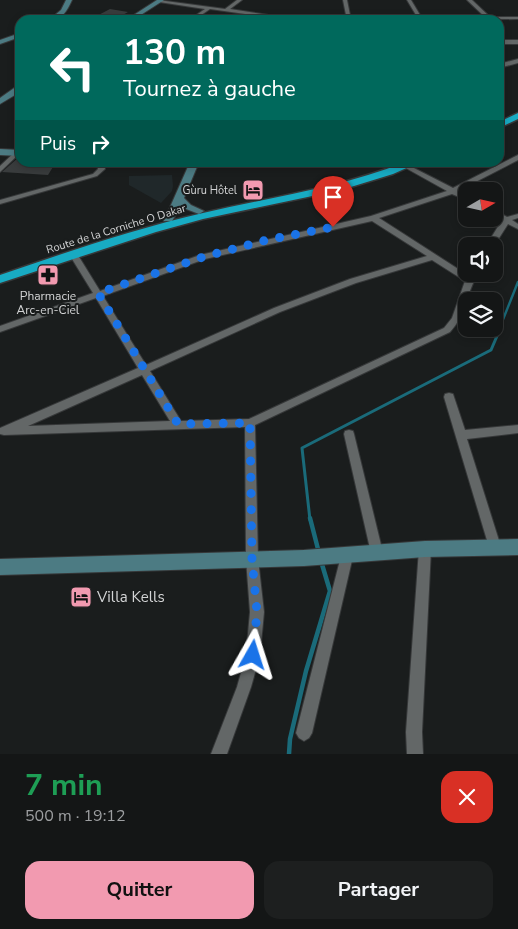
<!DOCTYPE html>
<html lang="fr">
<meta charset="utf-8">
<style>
:root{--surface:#141616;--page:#1d1f1f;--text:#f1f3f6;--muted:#9d9fa1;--line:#333535;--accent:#f29ab0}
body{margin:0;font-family:"Nunito Sans",sans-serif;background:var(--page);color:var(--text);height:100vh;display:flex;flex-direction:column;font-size:19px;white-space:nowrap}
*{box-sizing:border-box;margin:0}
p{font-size:16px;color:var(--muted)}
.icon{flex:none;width:28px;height:28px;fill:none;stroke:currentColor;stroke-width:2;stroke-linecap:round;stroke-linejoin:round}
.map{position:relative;height:754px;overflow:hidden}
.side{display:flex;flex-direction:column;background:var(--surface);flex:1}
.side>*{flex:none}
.hud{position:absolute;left:15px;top:15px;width:489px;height:152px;border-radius:15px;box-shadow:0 2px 8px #0003,0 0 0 1px var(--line);background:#00695c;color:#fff;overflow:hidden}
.needle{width:32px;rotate:81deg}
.controls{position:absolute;left:458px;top:182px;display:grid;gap:10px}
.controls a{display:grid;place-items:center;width:45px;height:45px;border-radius:10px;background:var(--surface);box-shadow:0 2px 8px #0003,0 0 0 1px var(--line);font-size:25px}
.pin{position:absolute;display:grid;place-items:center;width:42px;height:42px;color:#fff;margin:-51px -21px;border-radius:50% 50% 50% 0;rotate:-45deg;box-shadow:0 0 5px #0007}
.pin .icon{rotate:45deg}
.me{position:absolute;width:55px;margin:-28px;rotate:6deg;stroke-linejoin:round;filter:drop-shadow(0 0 4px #0008)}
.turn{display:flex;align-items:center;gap:18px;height:105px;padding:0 25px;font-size:22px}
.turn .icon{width:65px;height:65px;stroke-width:2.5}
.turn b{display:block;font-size:35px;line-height:42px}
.then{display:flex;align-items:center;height:48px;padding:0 25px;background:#0003;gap:10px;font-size:19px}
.round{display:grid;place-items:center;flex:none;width:52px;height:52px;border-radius:15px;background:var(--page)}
.summary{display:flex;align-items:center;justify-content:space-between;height:85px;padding:0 25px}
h1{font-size:30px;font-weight:700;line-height:38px;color:#1e9e55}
.action{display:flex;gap:10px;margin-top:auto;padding:10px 25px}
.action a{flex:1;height:58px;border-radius:15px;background:var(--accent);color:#111;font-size:20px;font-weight:700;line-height:58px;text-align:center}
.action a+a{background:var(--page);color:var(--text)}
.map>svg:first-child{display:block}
.built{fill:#20282a}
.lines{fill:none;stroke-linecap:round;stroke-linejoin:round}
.stream-far2{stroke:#1a6b7a;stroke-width:2.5}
.stream-far1{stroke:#1a6b7a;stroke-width:3}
.stream{stroke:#1a6b7a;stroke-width:4.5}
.building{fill:#393c3d}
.street-casing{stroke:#363839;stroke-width:2}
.secondary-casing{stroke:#363839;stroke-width:2}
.highway-casing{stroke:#363839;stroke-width:3}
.street{fill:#636767;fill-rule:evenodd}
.secondary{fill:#4c7b83;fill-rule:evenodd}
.highway{fill:#18abc3;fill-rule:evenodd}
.route{stroke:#1a73e8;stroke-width:9;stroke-dasharray:0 16.2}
.labels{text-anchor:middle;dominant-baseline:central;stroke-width:4;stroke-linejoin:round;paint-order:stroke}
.far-poi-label{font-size:11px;fill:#d3d4d5;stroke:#1a1d1d;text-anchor:end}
.far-street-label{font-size:11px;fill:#d3d4d5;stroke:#1a1d1d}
.poi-label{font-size:12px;fill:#d3d4d5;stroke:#1a1d1d}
.near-poi-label{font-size:15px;fill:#d3d4d5;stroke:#1a1d1d;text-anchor:start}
</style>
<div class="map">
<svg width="518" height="754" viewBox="0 0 518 754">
<rect width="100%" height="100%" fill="#1a1d1d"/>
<path class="built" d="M172,175L173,186L172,191L161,203L129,185V176Z"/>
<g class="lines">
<path class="stream-far2" d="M496,337L518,282"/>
<path class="stream-far1" d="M310,520L302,448L491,350L497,336"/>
<path class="stream" d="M310,518L319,553
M289,754L290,739L306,671L330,591L321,561"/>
</g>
<path class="building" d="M110,9L128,12L114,20H89Z
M18,158H20V162H56L48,175L2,172Z"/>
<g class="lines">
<g class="street-casing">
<path id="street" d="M158,0L225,9L237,0H242L230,9L301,20H289L210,9L194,20H189L205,9L159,2L157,1Z
M343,0H347L351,20H347Z
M407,0H411L423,20H419Z
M467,0H472L490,17H518V19L438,20L440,19L485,17Z
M499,40H518V44H499Z
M518,59V63L499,68V64Z
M15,152H19L20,153L0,172V166Z
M518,155V160L458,191L466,195V200L452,194L379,218L469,276L470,274H478C466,293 466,315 450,332L255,425L258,559L264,612L260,655L251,687L227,754H211L237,687L246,655L250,612L246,559L245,427L4,435L0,434V428L138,368L96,298L0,332V326L93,293L69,254L70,252H76L100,291L200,255L371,216L447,191L404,167V165H408L453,188ZM372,221L427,256L350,279L274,308L146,365L103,296L205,259ZM432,260L465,281L452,318L444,328L249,419L181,421L150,371L280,312L356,283ZM142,375L170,421L28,426Z
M97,162H104L105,169L97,176L0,204V200L93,174L98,169Z
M494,210L507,217L518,214V218L512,220L518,224V229L508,224L494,246H486L502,220L494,215Z
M449,393L453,394L465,430L518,425V433L467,439L501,547L499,551L495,553L491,551L489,547L444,397L445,394Z
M349,430L353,431L354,434L383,553L381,557L377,559L373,557L371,553L344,434L345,431Z
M425,543L429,545L431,549L422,732L423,754H407L406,732L419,549L421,545Z
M347,550L351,552L353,556L312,733L309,738L304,741L299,738L296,733L341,556L343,552Z"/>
</g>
<g class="secondary-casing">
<path id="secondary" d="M66,0H72C67,11 62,20 49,20L61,10Z
M157,0H164L133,20H126Z
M20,33V37L0,44V40Z
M17,86H20V92L0,104V98Z
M0,149L20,150V156L0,155Z
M190,162H199L184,198L191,205L204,211L199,214L181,207L172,221H164L163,219L167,214Z
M518,539V555L425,557L304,566L0,575V559L304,550L425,541Z"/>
</g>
<g class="highway-casing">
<path id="highway" d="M518,113V119L499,128V122Z
M405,162H420L393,174L341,190L203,219L156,232L0,283V275C67,252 134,229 203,213C271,197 340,188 405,162Z"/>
</g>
<use href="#street" class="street"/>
<use href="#secondary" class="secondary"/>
<use href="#highway" class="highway"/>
</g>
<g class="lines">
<path class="route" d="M253,655L257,612L252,559L250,423L178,424L98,293L203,257L267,240L333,227"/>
</g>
<defs>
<g id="hotel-square" transform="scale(1.125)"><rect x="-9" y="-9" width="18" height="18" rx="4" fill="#f29ab0" stroke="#1a1d1d"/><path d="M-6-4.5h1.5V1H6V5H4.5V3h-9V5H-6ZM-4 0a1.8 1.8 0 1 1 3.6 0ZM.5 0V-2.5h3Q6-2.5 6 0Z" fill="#111"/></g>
<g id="pharmacy-square" transform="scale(1.125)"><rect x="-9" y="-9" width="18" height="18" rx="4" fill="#f29ab0" stroke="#1a1d1d"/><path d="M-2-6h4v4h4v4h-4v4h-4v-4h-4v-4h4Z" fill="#111"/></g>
</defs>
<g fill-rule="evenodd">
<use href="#hotel-square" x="253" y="190"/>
<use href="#pharmacy-square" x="48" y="275"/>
<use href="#hotel-square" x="81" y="597"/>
</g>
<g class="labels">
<g class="far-poi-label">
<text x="237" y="190">Gùru Hôtel</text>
</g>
<g class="far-street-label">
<text transform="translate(116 229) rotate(-17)">Route de la Corniche O Dakar</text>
</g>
<g class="poi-label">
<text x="48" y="296">Pharmacie<tspan x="48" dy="14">Arc-en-Ciel</tspan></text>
</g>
<g class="near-poi-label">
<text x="97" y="597">Villa Kells</text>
</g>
</g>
</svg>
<div class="controls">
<a><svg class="needle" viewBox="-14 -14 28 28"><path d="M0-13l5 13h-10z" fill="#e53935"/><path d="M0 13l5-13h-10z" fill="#9d9fa1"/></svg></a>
<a><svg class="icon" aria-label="sound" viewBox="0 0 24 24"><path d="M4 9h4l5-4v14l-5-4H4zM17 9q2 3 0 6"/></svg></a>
<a><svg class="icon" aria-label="layers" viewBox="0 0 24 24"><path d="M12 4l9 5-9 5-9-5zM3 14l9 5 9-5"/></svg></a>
</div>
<div class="pin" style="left:333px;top:227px;background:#d93025"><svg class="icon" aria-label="arrive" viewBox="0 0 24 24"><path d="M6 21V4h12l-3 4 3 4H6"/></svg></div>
<svg class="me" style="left:253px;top:655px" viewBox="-20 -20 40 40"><path d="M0-17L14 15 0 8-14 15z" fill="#1a73e8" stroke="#fff" stroke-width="4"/></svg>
<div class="hud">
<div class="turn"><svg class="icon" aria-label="left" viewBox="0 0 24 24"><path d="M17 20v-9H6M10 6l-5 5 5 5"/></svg><div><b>130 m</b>Tournez à gauche</div></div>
<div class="then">Puis<svg class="icon" aria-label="right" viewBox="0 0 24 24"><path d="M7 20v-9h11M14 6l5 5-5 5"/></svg></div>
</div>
</div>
<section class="side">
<div class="summary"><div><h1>7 min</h1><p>500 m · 19:12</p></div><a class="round" style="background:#d93025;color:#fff"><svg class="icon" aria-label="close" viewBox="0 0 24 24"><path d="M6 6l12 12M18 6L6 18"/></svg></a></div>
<div class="action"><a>Quitter</a><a>Partager</a></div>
</section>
